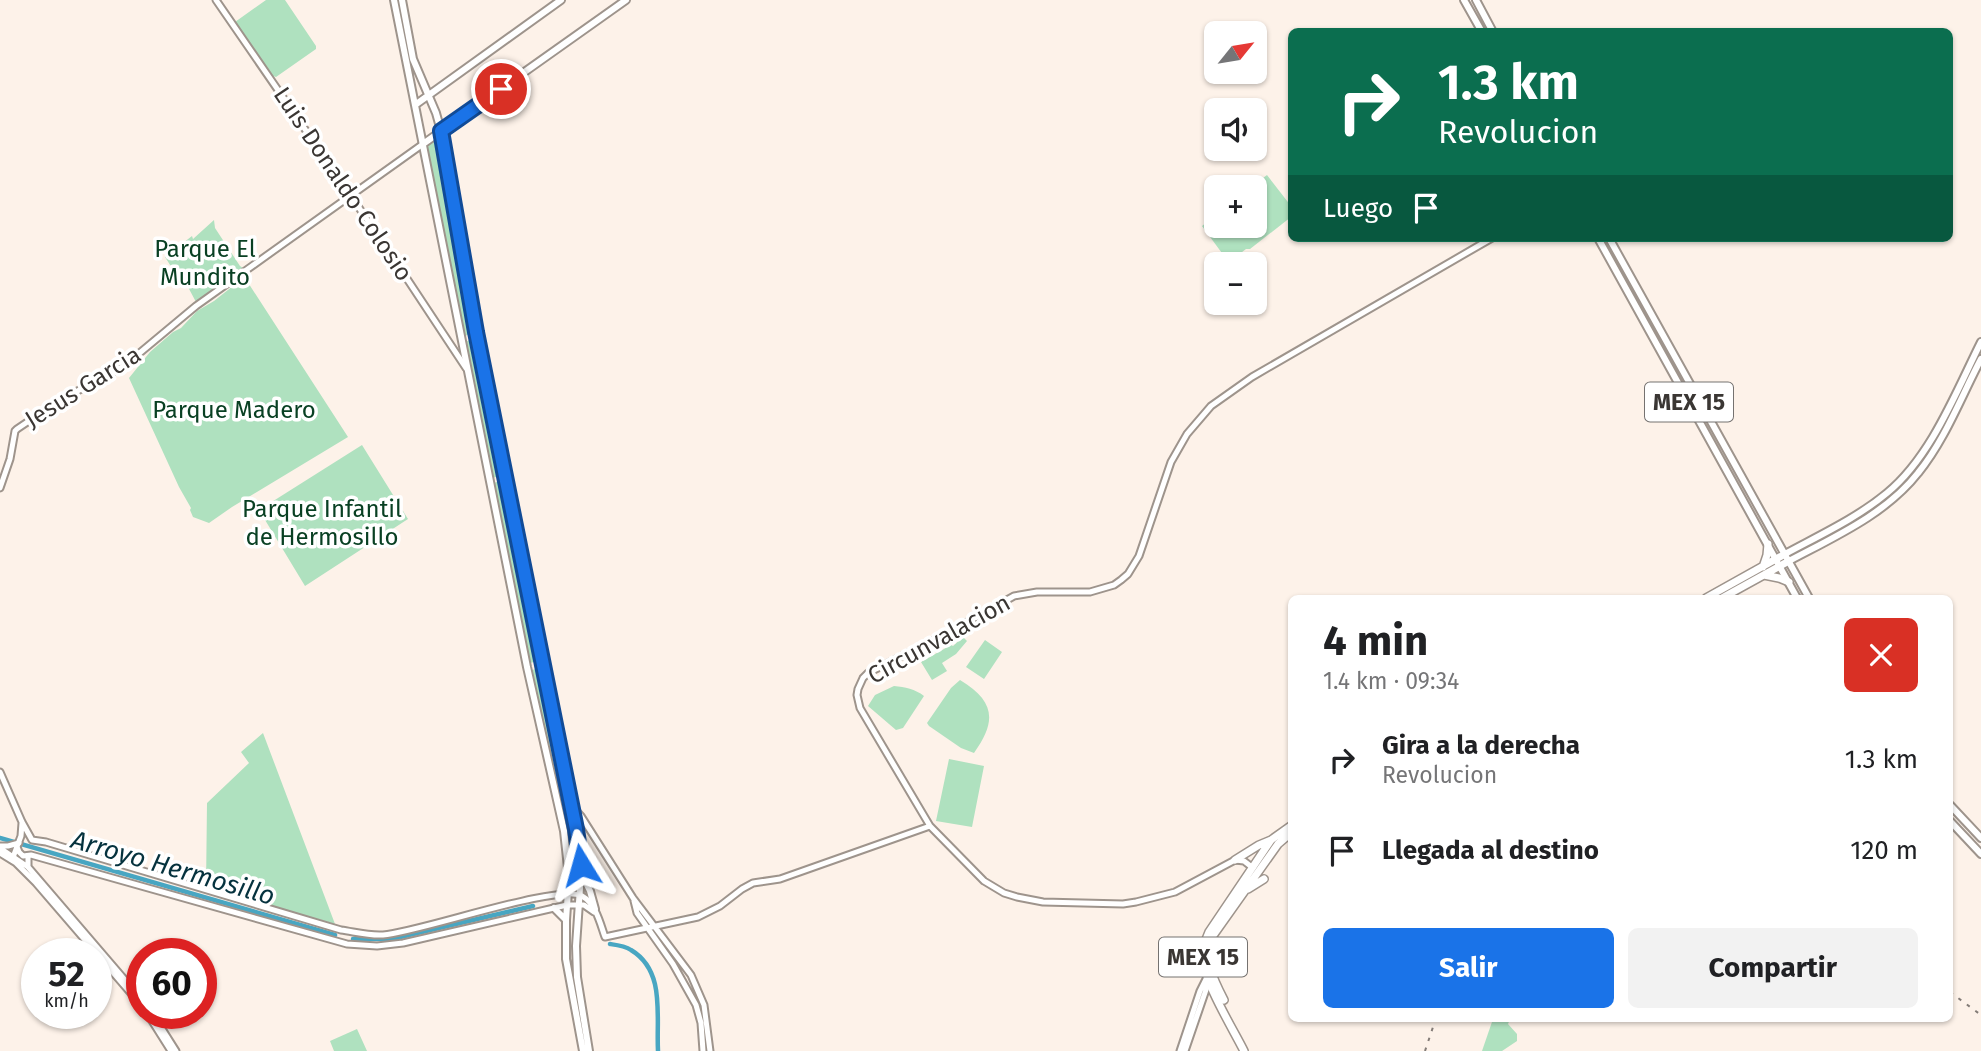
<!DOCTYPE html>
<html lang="es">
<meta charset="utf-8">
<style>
:root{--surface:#fff;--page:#f2f2f2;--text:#202124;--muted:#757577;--accent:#1a73e8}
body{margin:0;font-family:"Fira Sans",sans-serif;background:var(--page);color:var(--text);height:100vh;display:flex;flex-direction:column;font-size:26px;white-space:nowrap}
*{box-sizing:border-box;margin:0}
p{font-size:23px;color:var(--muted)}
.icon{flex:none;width:38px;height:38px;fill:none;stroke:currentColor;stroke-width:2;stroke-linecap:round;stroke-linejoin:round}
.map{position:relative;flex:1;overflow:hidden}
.sheet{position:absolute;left:1288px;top:595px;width:665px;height:427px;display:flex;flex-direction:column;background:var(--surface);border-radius:10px;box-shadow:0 2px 5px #0004}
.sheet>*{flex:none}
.hud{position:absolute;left:1288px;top:28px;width:665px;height:214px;border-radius:10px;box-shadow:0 2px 5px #0004;background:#0b6e4f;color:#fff;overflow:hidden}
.needle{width:46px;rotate:60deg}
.fabs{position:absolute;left:1204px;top:21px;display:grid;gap:14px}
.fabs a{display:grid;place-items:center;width:63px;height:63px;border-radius:10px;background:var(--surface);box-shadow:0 2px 5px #0004;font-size:35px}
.speed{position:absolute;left:21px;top:938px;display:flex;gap:14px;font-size:35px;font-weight:700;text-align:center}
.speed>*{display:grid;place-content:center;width:91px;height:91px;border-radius:50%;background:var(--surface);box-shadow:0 2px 5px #0004;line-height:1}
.speed small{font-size:18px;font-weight:400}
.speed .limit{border:10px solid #d22;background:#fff;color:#111}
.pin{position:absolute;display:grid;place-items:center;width:60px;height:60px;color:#fff;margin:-30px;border:4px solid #fff;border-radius:50%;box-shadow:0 2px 7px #0007}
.me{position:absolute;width:77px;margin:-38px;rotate:352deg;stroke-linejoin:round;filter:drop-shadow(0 0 5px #0008)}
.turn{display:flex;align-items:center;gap:24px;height:147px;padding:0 35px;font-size:32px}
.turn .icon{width:91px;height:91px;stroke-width:2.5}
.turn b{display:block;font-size:49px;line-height:60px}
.then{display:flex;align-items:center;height:66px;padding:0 35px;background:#0003;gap:14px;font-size:26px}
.round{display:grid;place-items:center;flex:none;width:74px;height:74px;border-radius:10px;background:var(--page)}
.head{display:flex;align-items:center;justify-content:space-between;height:119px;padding:0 35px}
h1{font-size:42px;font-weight:700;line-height:52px}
.action{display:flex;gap:14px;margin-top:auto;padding:14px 35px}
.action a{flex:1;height:80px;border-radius:10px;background:var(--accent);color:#fff;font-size:28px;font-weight:700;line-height:80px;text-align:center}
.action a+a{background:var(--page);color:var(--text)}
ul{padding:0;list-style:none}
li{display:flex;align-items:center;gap:21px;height:91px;padding:0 35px}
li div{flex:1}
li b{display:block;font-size:26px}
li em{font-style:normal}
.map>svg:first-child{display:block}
.green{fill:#afe1bf}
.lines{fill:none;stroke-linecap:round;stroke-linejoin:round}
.canal{stroke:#48a6c2;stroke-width:4.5}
.tertiary-casing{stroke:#9e948c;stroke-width:9}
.secondary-casing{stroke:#9e948c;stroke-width:9}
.primary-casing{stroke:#9e948c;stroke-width:10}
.trunk-casing{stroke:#9e948c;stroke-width:10}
.tertiary{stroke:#fff;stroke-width:5}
.secondary{stroke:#fff;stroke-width:5}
.primary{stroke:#fff;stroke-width:6}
.trunk{stroke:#fff;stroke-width:7}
.rail{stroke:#837c77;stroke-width:2;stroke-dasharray:3.5 7;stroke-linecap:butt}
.route-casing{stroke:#114b97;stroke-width:18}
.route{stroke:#1a73e8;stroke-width:12}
.labels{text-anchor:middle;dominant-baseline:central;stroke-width:7;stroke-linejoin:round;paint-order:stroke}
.shield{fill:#fff;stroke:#757270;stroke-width:2}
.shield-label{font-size:23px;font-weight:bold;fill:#3a3633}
.street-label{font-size:24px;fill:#3a3633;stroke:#fff}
.park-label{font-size:24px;fill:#094023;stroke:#fff}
.water-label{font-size:26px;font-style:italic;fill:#05323e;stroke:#fff}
</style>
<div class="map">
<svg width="1981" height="1051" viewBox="0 0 1981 1051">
<rect width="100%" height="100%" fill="#fdf2e9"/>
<path class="green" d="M266,0H285L316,46V49L276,77L270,75L235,22Z
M439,137L472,332L464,337L426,147Z
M1267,175L1291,206V217L1250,249H1246L1233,259L1234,262L1230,264L1202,226L1216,215V226H1255V187H1251Z
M214,220L215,228L240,266L243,268L196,302L188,287H184L165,257L167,255L170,256L183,246V243L192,236L193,239Z
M246,277L247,281L348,437L232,507L209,523L193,517L190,510L191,508L179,487L129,378L150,352L173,332L181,328L197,311L214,301L243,278Z
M474,337L501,475L493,478L466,342Z
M362,445L408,519L305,586L259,510Z
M502,480L538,661L530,663L494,483Z
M963,637L967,641L956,654L942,663L947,671L932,680L921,662L951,645L953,646Z
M985,640L1002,652L984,679L966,667Z
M540,668L578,857L576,882L573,857L532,670Z
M960,680C995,701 997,721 974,753L961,748L929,726L927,723L951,688Z
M894,686C905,687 915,689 924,696L903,728L896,730L868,706L875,695Z
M263,733L335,924L206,887L207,803L249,763L241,752Z
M949,759L984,766L972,827L936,821Z
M1493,1019H1510L1508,1024L1517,1034V1041L1502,1051H1482Z
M357,1029L367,1051H334L330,1041Z"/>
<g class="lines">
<path class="canal" d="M0,838L335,935
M353,939H392L533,906
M610,944C617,945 625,946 631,950C666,971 656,1016 658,1051"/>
<g class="tertiary-casing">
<path id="tertiary" d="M0,488L10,459L15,431L17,429L57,402L124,366L196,306L423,144
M0,772L22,822L32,840L46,842L341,930C355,932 369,936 383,935C421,932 558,883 582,896C596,904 600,923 605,937L698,917L720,906L742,889L753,883L780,879L930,826
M571,805L581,816L633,898L691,975L704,1005L710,1051
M17,847L19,852L23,856L31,855L347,944L377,946L403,943L567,905H584L594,912
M12,860L21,836L22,823
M1253,868L1244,861L1235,860L1175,892L1136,902L1123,904L1043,902L1017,897L1004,893L984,881L930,826L860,708L857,695L858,689L863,678L868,673L944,635L1014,596L1037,592H1090L1114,585L1121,580L1128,574L1139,556L1171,462L1187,434L1211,406L1252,377L1492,238
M634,901L637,913L673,964L696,1005L701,1023L703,1051
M1180,1051L1200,991L1208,975
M1185,1051L1209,981"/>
</g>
<g class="secondary-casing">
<path id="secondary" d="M216,0L386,247L466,368
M0,846H8L19,843
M0,848L28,867L142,1000
M0,853L16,863L36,883L142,1006
M28,867V856
M147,1013L171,1051
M152,1013L176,1051"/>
</g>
<g class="primary-casing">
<path id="primary" d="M394,0L527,667L564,831L569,877L566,920V959L583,1051
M402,0L413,59L436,113L441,131L460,231L476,332L576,829L581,873L576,946L577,977L589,1051
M1464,0L1482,32
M1476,0L1493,32
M415,105L561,0
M423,144L626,0
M1598,238L1797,598
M1609,238L1809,598
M1785,554C1820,535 1857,518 1887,493C1931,457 1956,392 1981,342
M1789,561C1834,537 1886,514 1918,473C1945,440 1961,397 1981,359
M1950,805L1981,838
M1950,821L1981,854
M582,875L590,891L595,909
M554,908L565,919"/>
</g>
<g class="trunk-casing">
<path id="trunk" d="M1763,567L1767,555L1768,544
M1764,575L1779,578L1789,582
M1706,598L1785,554
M1722,598L1789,561
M1235,860L1259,845L1271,840
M1248,889L1264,879
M1224,1000C1212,977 1205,963 1212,937L1278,844L1292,832
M1244,1051C1233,1029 1204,982 1203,959C1202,949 1205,941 1209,932L1271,840L1292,825"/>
</g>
<use href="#tertiary" class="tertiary"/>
<use href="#secondary" class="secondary"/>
<use href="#primary" class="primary"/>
<use href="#trunk" class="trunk"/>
<path class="rail" d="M1950,992L1981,1015
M1425,1051L1436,1018"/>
</g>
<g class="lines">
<g class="route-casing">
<path id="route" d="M501,89L441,131L476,332L576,829L581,865"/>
</g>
<use href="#route" class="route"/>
</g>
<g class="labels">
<g class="shield">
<rect x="1645" y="382.5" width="88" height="39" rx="5"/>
<rect x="1159" y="937.5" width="88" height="39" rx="5"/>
</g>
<g class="shield-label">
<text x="1689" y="402">MEX 15</text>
<text x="1203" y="957">MEX 15</text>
</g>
<g class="street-label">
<text transform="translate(343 184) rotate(56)">Luis Donaldo Colosio</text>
<text transform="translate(83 387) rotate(-32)">Jesus Garcia</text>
<text transform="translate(939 639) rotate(-29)">Circunvalacion</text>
</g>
<g class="park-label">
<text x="205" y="249">Parque El<tspan x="205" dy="28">Mundito</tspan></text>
<text x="234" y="410">Parque Madero</text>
<text x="322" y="509">Parque Infantil<tspan x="322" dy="28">de Hermosillo</tspan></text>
</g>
<g class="water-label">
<text transform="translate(173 868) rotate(16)">Arroyo Hermosillo</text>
</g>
</g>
</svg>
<div class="fabs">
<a><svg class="needle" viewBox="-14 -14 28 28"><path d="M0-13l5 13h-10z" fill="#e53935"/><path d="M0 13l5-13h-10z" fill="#757577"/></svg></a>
<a><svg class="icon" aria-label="sound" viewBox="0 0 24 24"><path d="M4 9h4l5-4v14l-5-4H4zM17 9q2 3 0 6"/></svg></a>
<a>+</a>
<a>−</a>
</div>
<div class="speed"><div>52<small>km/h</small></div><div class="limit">60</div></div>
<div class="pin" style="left:501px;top:89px;background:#d93025"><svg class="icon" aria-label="arrive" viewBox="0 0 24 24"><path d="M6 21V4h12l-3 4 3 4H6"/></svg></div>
<svg class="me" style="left:581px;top:865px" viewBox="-20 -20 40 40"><path d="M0-17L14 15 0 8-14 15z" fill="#1a73e8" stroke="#fff" stroke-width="4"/></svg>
<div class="hud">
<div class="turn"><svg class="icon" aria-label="right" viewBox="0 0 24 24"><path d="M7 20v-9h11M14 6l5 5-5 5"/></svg><div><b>1.3 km</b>Revolucion</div></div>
<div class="then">Luego<svg class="icon" aria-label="arrive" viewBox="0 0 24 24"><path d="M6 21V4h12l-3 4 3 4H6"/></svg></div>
</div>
<section class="sheet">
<div class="head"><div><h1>4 min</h1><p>1.4 km · 09:34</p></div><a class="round" style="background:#d93025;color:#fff"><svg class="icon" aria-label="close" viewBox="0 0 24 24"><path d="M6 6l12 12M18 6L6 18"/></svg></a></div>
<ul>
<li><svg class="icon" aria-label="right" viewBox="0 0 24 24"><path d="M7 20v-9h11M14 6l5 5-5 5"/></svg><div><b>Gira a la derecha</b><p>Revolucion</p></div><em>1.3 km</em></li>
<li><svg class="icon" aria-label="arrive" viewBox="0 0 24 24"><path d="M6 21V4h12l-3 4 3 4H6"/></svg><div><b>Llegada al destino</b></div><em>120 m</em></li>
</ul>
<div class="action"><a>Salir</a><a>Compartir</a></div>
</section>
</div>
